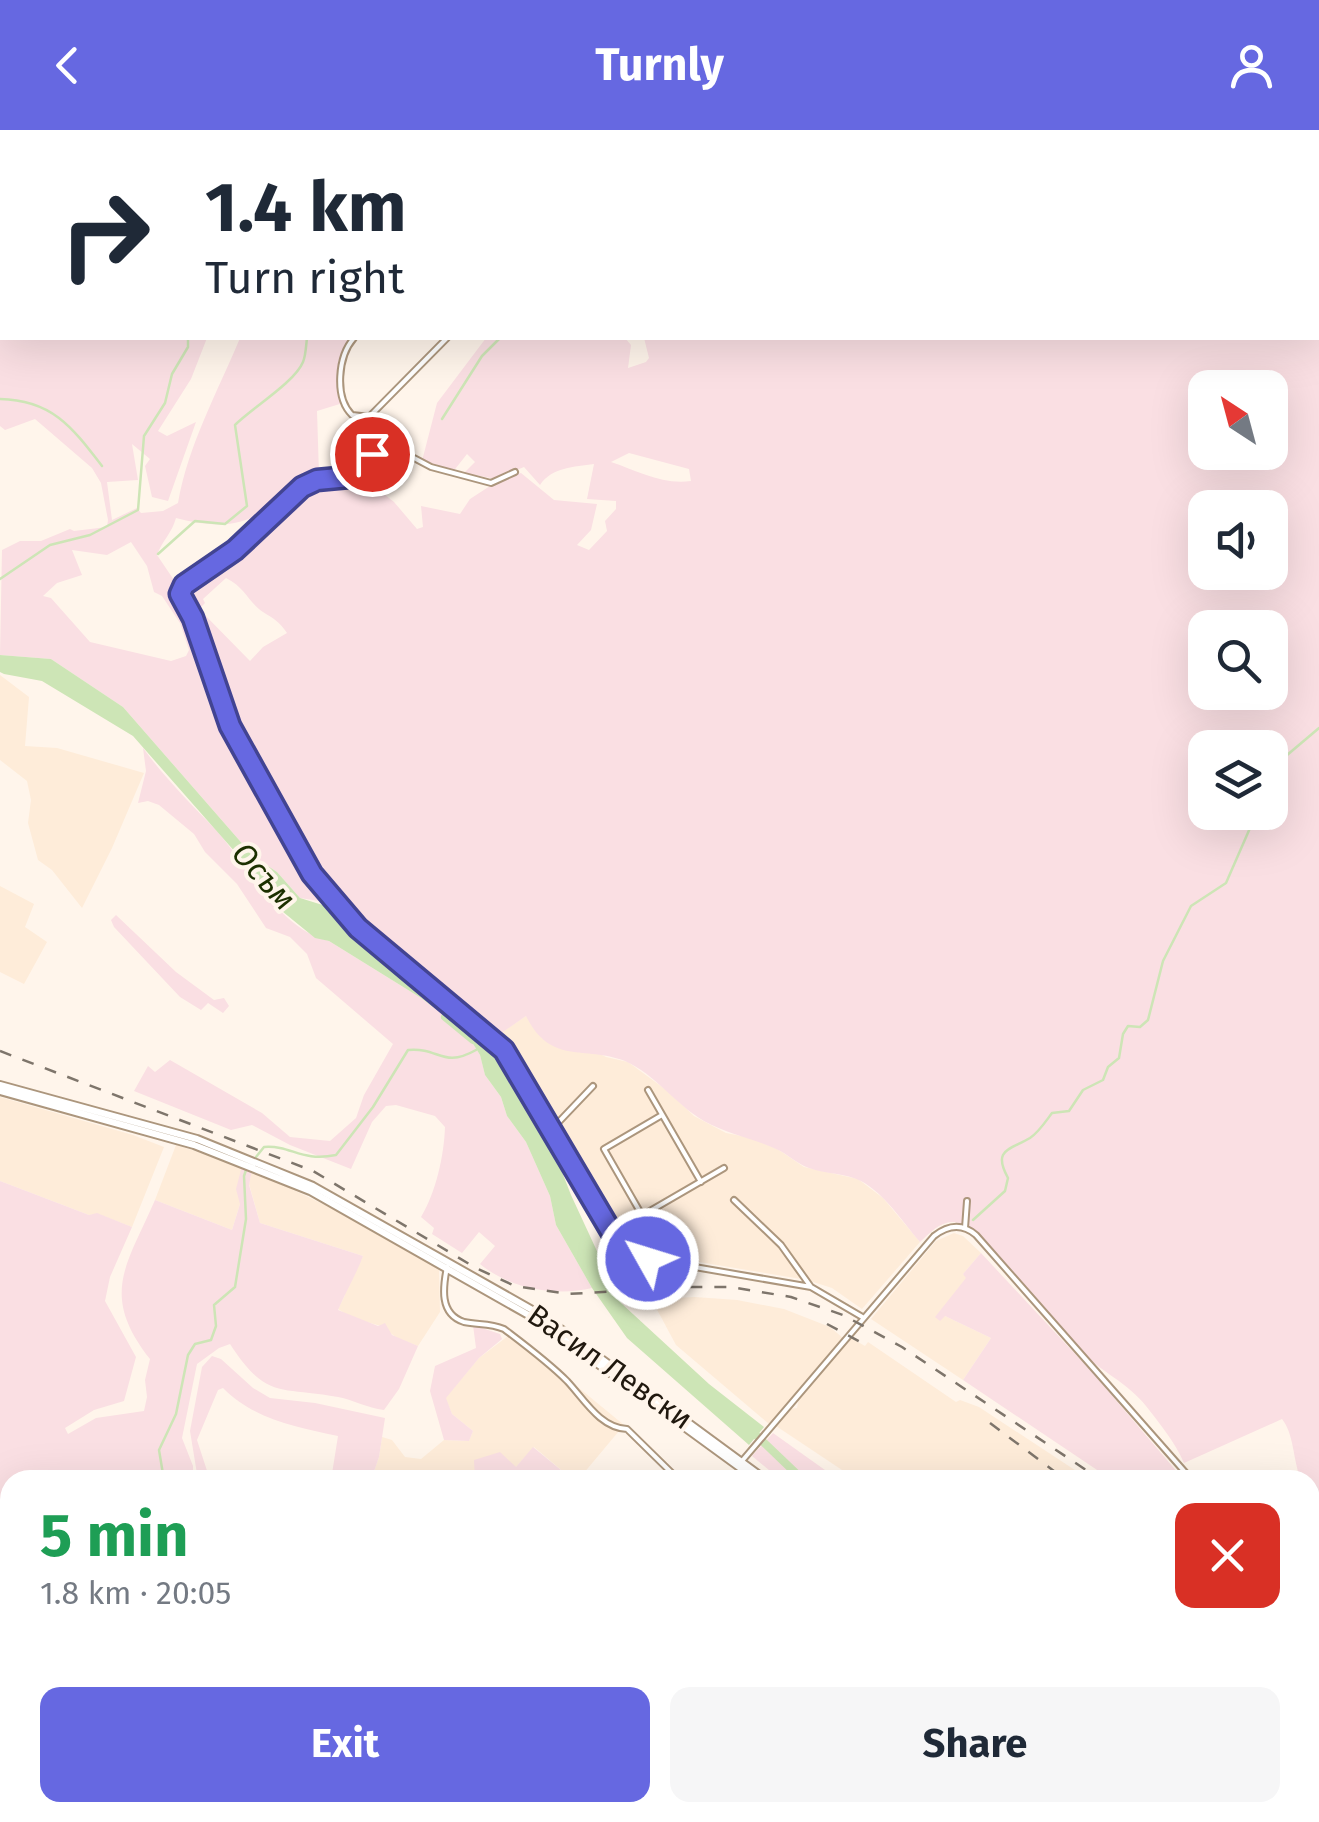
<!DOCTYPE html>
<meta charset="utf-8">
<style>
:root{--surface:#fff;--page:#f6f6f7;--text:#1f2937;--muted:#747a83;--accent:#6668e1}
body{margin:0;font-family:"Fira Sans",sans-serif;background:var(--page);color:var(--text);height:100vh;display:flex;flex-direction:column;font-size:38px;white-space:nowrap}
*{box-sizing:border-box;margin:0}
p{font-size:32px;color:var(--muted)}
.icon{flex:none;width:55px;height:55px;fill:none;stroke:currentColor;stroke-width:2;stroke-linecap:round;stroke-linejoin:round}
.map{position:relative;flex:1;overflow:hidden}
.side{position:absolute;left:0px;top:1340px;width:1320px;height:352px;display:flex;flex-direction:column;background:var(--surface);border-radius:30px 30px 0 0;box-shadow:0 10px 40px #0002}
.side>*{flex:none}
.banner{position:absolute;left:0px;top:0px;width:1320px;height:210px;box-shadow:0 10px 40px #0002;background:#fff;color:var(--text);overflow:hidden}
.needle{width:65px;rotate:324deg}
.tools{position:absolute;left:1188px;top:240px;display:grid;gap:20px}
.tools a{display:grid;place-items:center;width:100px;height:100px;border-radius:20px;background:var(--surface);box-shadow:0 10px 40px #0002;font-size:50px}
.pin{position:absolute;display:grid;place-items:center;width:85px;height:85px;color:#fff;margin:-42px;border:5px solid #fff;border-radius:50%;box-shadow:0 2px 10px #0007}
.me{position:absolute;width:110px;margin:-55px;rotate:309deg;stroke-linejoin:round;filter:drop-shadow(0 0 8px #0008)}
.turn{display:flex;align-items:center;gap:35px;height:210px;padding:0 40px;font-size:45px}
.turn .icon{width:130px;height:130px;stroke-width:2.5}
.turn b{display:block;font-size:70px;line-height:85px}
.round{display:grid;place-items:center;flex:none;width:105px;height:105px;border-radius:20px;background:var(--page)}
.overview{display:flex;align-items:center;justify-content:space-between;height:170px;padding:0 40px}
h1{font-size:60px;font-weight:700;line-height:75px;color:#1e9e55}
.action{display:flex;gap:20px;margin-top:auto;padding:20px 40px}
.action a{flex:1;height:115px;border-radius:20px;background:var(--accent);color:#fff;font-size:40px;font-weight:700;line-height:115px;text-align:center}
.action a+a{background:var(--page);color:var(--text)}
header{display:flex;justify-content:space-between;align-items:center;height:130px;padding:0 40px;background:var(--accent);color:#fff;font-size:45px;font-weight:700}
.map>svg:first-child{display:block}
.built{fill:#feecd9}
.green{fill:#fadfe3;fill-rule:evenodd}
.water{fill:#cde5b6}
.lines{fill:none;stroke-linecap:round;stroke-linejoin:round}
.stream{stroke:#cde5b6;stroke-width:2.5}
.river{stroke:#cde5b6;stroke-width:8}
.street-casing{stroke:#ac967d;stroke-width:8}
.secondary-casing{stroke:#ac967d;stroke-width:10}
.street{stroke:#fff;stroke-width:4}
.secondary{stroke:#fff;stroke-width:6}
.rail{stroke:#7e756b;stroke-width:2.5;stroke-dasharray:12 12;stroke-linecap:butt}
.route-casing{stroke:#424492;stroke-width:25}
.route{stroke:#6668e1;stroke-width:18}
.labels{text-anchor:middle;dominant-baseline:central;stroke-width:8;stroke-linejoin:round;paint-order:stroke}
.street-label{font-size:30px;fill:#20180e;stroke:#fff5eb}
.water-label{font-size:32px;font-style:italic;fill:#1c3000;stroke:#fff5eb}
</style>
<header><svg class="icon" aria-label="back" viewBox="0 0 24 24"><path d="M15 5l-7 7 7 7"/></svg>Turnly<svg class="icon" aria-label="person" viewBox="0 0 24 24"><circle cx="12" cy="8" r="4"/><path d="M4 21q1-7 8-7t8 7"/></svg></header>
<div class="map">
<svg width="1319" height="1692" viewBox="0 0 1319 1692">
<rect width="100%" height="100%" fill="#fff5eb"/>
<path class="built" d="M0,545L29,567L25,616L57,618L144,643L112,718L82,778L52,740L38,730L28,693L31,670L27,651L0,630Z
M0,756L34,774L25,797L47,812L24,854L0,842Z
M526,886L606,927L628,932L669,962L694,986L726,1003L752,1008L779,1020L804,1037L858,1049L883,1068L920,1112L862,1179L832,1158L807,1150L639,1122L618,1102L515,925L499,904Z
M0,967L133,1005L164,1017L132,1097L98,1084L89,1085L0,1051Z
M176,1015L242,1036L240,1074L232,1100L155,1070Z
M252,1040L352,1088L439,1139L440,1182L418,1216L397,1208L381,1196L352,1188L338,1179L345,1165V1158L349,1155L363,1126L260,1093L249,1054Z
M954,1103L963,1106L981,1123L963,1144L967,1147L945,1186L991,1208L963,1250L871,1189L936,1111Z
M695,1167L737,1170L784,1179L830,1197L843,1208L769,1294L676,1215L654,1174L653,1169Z
M512,1203L624,1295L578,1350H573L534,1317L516,1337L477,1346L475,1350H371L379,1327L382,1307L392,1310L405,1327L421,1329L444,1310L469,1311L473,1301L452,1284L445,1268L479,1228Z
M851,1208L865,1216L868,1212L956,1272L960,1270L979,1277L1090,1350H857L776,1296L790,1279L797,1278L799,1268Z"/>
<path class="green" d="M0,0H465L2,2V208H207L191,249L158,301L167,306L196,292L168,371L152,367L145,336L150,329L132,314L138,350L107,352L112,390L137,378L141,383L163,381L178,373C188,315 218,261 240,208H353L338,231L343,273L317,281L319,344C280,351 288,363 261,382C236,400 203,395 176,388C172,403 162,411 157,425L178,456L177,466L201,512L230,597L313,748L332,773L300,768L277,742L253,726L123,577L51,529L0,525L2,420L20,411H41L70,399L74,401L107,397L108,390L101,353L92,338L35,289L5,300L0,296ZM131,412L147,436L154,462L162,466L180,493L189,520L186,526L171,531L90,512L51,468L43,466L57,453L82,445L72,420L107,425Z
M662,0H1319V1365L1310,1357V1350L1300,1347C1293,1329 1294,1304 1282,1289L1184,1333C1175,1312 1160,1294 1146,1276C1128,1253 1101,1242 1081,1221C1059,1197 983,1101 959,1093C943,1088 931,1102 920,1112C902,1091 885,1064 861,1051C846,1043 825,1044 809,1038C797,1034 788,1024 776,1019C752,1008 727,1004 704,991C676,975 655,944 625,931C584,915 551,936 526,886L500,904L504,911H499C446,849 364,816 318,747C288,702 250,637 230,587C213,546 206,504 183,466L187,459L230,430L305,358L364,348L394,372L417,399L423,397L421,376L460,384L470,369L490,356L492,351L521,343L554,370L597,374L591,400L577,415L589,420L607,401L605,391L616,379V371L587,369L594,334C574,337 552,337 540,355L524,337L496,349L464,343L475,332L467,324L452,343L422,331L437,273L486,208H625L631,215L628,238L646,232L649,228L644,208H1318V2H661ZM1205,258H1270V322H1205ZM629,323L689,339L691,351C662,355 638,341 611,332ZM1205,378H1270V442H1205ZM226,448C246,458 248,472 263,482C274,489 279,491 287,503L263,517L250,531L199,479L205,473L203,469ZM1205,498H1270V562H1205ZM1205,618H1270V682H1205Z
M143,618C164,647 190,673 215,699C249,736 277,798 329,811L421,868L465,901L480,925L485,945L501,967L507,986L526,1012L550,1066L556,1095L592,1158C555,1167 509,1158 480,1134L495,1116L479,1102L462,1123L432,1104L434,1098L421,1087C436,1062 444,1026 445,997L435,986L396,975L386,976L372,992L351,1039L290,1015L252,995L231,1000L134,961L148,936L155,942L170,930L262,983L290,1007L330,1011L356,988L364,965L393,914L316,848L307,824L290,807L266,798L237,754L205,722L194,704L159,675L148,671L138,673L146,641Z
M116,785L176,842L214,870L224,868L229,876L223,883L208,873L201,880L180,867L114,797L111,790Z
M242,1036L252,1040L249,1055L260,1093L363,1126C356,1145 346,1161 338,1180L378,1196L385,1193L392,1205L418,1216L399,1259L384,1280C367,1278 354,1270 338,1267C280,1256 267,1271 230,1214L219,1218L197,1234L182,1308L193,1336V1350H10V1682L34,1683L30,1692H0V1051L89,1085L97,1083L132,1097L110,1147L105,1171L136,1227L124,1271L94,1280L65,1298L68,1304L96,1288L144,1281L147,1267L145,1250L150,1229C99,1164 127,1135 155,1070L232,1100L240,1074L236,1059Z
M981,1123L1091,1241L1184,1350H1112L963,1250L991,1208L945,1186L940,1191L935,1187L966,1148L963,1144Z
M473,1195L500,1204L502,1209L479,1228L446,1268L452,1284L473,1301L469,1311L444,1310L430,1261L435,1236L476,1218Z
M212,1226L221,1229L253,1258L270,1268L315,1273L385,1288L379,1327L371,1350H331L338,1306C296,1297 255,1290 223,1258L218,1260L197,1310L210,1350H198L190,1301L202,1237Z
M773,1303L839,1350H781L752,1326Z
M533,1317L573,1350H475L474,1330L500,1322L516,1337Z
M250,1682H452L455,1692H243Z
M701,1682H1102V1683L1093,1692H701Z"/>
<path class="water" d="M0,525L51,529L123,577L253,726L277,742L300,768L329,777L344,794L498,916L536,975L571,1065L621,1173L709,1254L764,1297L749,1315L627,1208L592,1158L556,1095L550,1066L526,1012L507,986L501,967L485,945L480,925L465,901L421,868L329,811L315,808L277,777L236,723L133,606L42,551L4,544L0,542Z"/>
<g class="lines">
<path class="stream" d="M251,2L254,0
M430,2L431,0
M700,2L702,0
M0,269C52,270 72,297 102,336
M442,289L482,226L500,208
M158,424L195,391L225,394L247,376L235,295C252,278 295,252 303,232C306,225 306,215 307,208
M0,449L50,415L90,405L138,380L144,306L165,273L172,244L188,217V208
M1270,654L1280,631L1319,598
M256,1027L264,1017C292,1015 300,1032 336,1025L373,977L408,920C440,917 442,939 476,920
M973,1090L1005,1061L1008,1048C992,1019 1010,1020 1030,1008C1039,1002 1046,991 1052,983L1069,981L1083,960L1103,950L1108,937L1119,928L1123,904L1128,896L1140,897L1148,890L1163,831L1191,776L1226,753L1257,682
M164,1350L159,1320L176,1284L188,1225L195,1214L211,1210L216,1196L214,1175L235,1157L246,1089L244,1046L247,1037
M443,1682L445,1692
M532,1682L542,1692
M271,1692L278,1682
M388,1692L392,1682
M731,1692L734,1682
M918,1692L931,1688"/>
<path class="river" d="M445,887L473,910
M756,1305L803,1350
M1310,1619L1319,1625"/>
<g class="street-casing">
<path id="street" d="M625,2L626,0
M354,208C338,226 334,267 352,285L370,287
M447,208L371,285L372,334L364,344L354,348L317,351L302,357L235,420L180,459L201,508L230,596L311,744L358,797L504,920L622,1114L648,1129L811,1157L864,1188
M372,334L414,328L431,337L491,353L515,342
M360,346L374,354L366,359
M648,960L701,1052
M553,998L593,956
M734,1070L781,1115L811,1157
M643,1087L604,1019L662,985
M965,1098L967,1071
M612,1103L724,1038
M447,1137C443,1157 439,1184 464,1192C478,1195 490,1193 504,1199C525,1215 548,1232 567,1251C584,1269 600,1298 627,1299L679,1350
M742,1331L934,1106C948,1095 962,1093 976,1105L1192,1350
M1310,1379L1319,1385
M1310,1473L1319,1479"/>
</g>
<g class="secondary-casing">
<path id="secondary" d="M0,955L197,1009L313,1056L543,1186L766,1350
M0,961L194,1015L310,1061L539,1191L757,1350
M1310,1679L1319,1689"/>
</g>
<use href="#street" class="street"/>
<use href="#secondary" class="secondary"/>
<path class="rail" d="M0,921L313,1041L476,1138L515,1156L568,1164L685,1157H731L791,1167L843,1185L902,1217L1101,1350
M827,1194L866,1215
M990,1293L1066,1350
M1310,1490L1319,1496"/>
</g>
<g class="lines">
<g class="route-casing">
<path id="route" d="M372,324V334L360,346L317,350L302,357L235,420L184,455L180,464L193,488L230,596L312,744L358,798L504,920L612,1103L634,1124L648,1129"/>
</g>
<use href="#route" class="route"/>
</g>
<g class="labels">
<g class="street-label">
<text transform="translate(610 1237) rotate(35)">Васил Левски</text>
</g>
<g class="water-label">
<text transform="translate(264 746) rotate(48)">Осъм</text>
</g>
</g>
</svg>
<div class="tools">
<a><svg class="needle" viewBox="-14 -14 28 28"><path d="M0-13l5 13h-10z" fill="#e53935"/><path d="M0 13l5-13h-10z" fill="#747a83"/></svg></a>
<a><svg class="icon" aria-label="sound" viewBox="0 0 24 24"><path d="M4 9h4l5-4v14l-5-4H4zM17 9q2 3 0 6"/></svg></a>
<a><svg class="icon" aria-label="search" viewBox="0 0 24 24"><circle cx="10" cy="10" r="6"/><path d="M15 15l6 6"/></svg></a>
<a><svg class="icon" aria-label="layers" viewBox="0 0 24 24"><path d="M12 4l9 5-9 5-9-5zM3 14l9 5 9-5"/></svg></a>
</div>
<div class="pin" style="left:372px;top:324px;background:#d93025"><svg class="icon" aria-label="arrive" viewBox="0 0 24 24"><path d="M6 21V4h12l-3 4 3 4H6"/></svg></div>
<svg class="me" style="left:648px;top:1129px" viewBox="-20 -20 40 40"><circle r="17" fill="#6668e1" stroke="#fff" stroke-width="3"/><path d="M0-11L8 9 0 5-8 9z" fill="#fff"/></svg>
<div class="banner">
<div class="turn"><svg class="icon" aria-label="right" viewBox="0 0 24 24"><path d="M7 20v-9h11M14 6l5 5-5 5"/></svg><div><b>1.4 km</b>Turn right</div></div>
</div>
<section class="side">
<div class="overview"><div><h1>5 min</h1><p>1.8 km · 20:05</p></div><a class="round" style="background:#d93025;color:#fff"><svg class="icon" aria-label="close" viewBox="0 0 24 24"><path d="M6 6l12 12M18 6L6 18"/></svg></a></div>
<div class="action"><a>Exit</a><a>Share</a></div>
</section>
</div>
